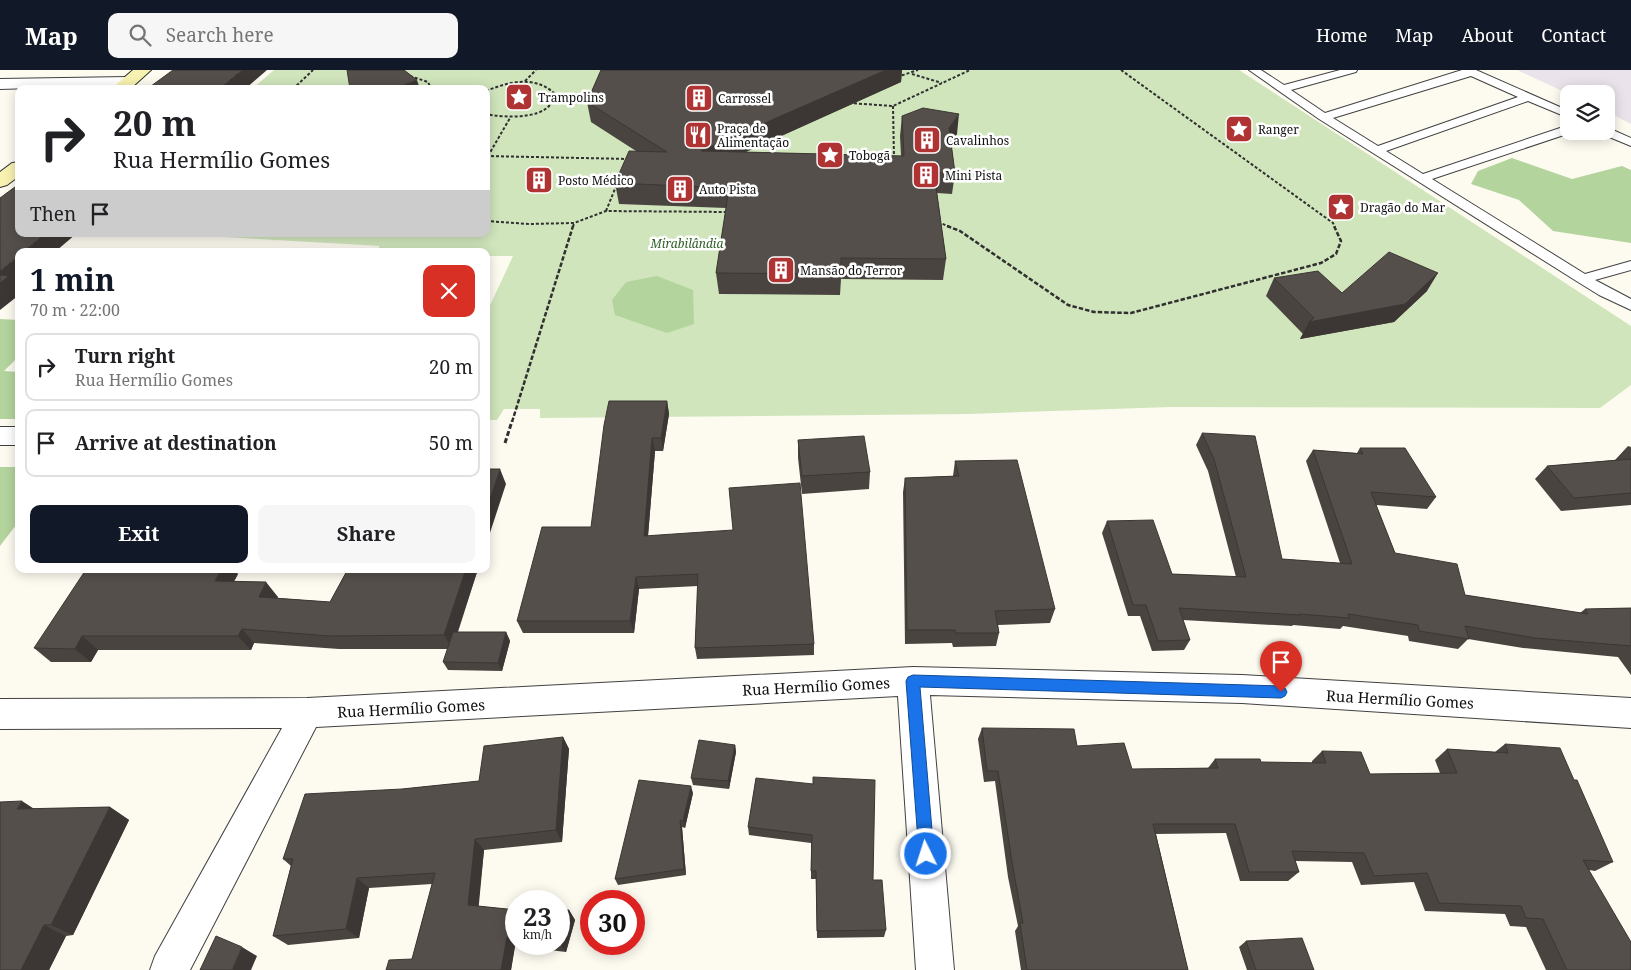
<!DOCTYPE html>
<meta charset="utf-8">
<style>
:root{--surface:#fff;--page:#f6f6f6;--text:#202124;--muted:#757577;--line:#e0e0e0;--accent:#111827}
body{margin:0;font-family:"Noto Serif",serif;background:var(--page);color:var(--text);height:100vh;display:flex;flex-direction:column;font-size:19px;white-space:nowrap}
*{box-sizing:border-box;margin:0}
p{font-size:16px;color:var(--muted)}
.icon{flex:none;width:28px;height:28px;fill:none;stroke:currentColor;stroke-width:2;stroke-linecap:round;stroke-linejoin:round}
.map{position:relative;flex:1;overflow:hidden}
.side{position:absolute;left:15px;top:178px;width:475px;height:325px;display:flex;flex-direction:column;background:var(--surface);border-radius:10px;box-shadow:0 2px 12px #0003}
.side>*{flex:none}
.banner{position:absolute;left:15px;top:15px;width:475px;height:152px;border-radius:10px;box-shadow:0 2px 12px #0003;background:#fff;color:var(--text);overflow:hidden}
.fabs{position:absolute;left:1560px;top:15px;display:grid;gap:10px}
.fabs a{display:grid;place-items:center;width:55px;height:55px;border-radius:10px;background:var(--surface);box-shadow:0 2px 12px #0003;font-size:25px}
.speed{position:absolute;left:505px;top:820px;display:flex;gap:10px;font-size:25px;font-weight:700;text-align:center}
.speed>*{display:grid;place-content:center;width:65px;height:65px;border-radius:50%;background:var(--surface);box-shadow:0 2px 12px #0003;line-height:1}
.speed small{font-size:12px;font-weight:400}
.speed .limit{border:8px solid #d22;background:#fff;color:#111}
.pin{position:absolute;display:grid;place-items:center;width:42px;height:42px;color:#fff;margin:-51px -21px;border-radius:50% 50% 50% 0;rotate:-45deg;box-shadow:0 0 5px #0007}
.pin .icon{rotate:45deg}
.me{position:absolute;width:55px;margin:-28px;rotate:356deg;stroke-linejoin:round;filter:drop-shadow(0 0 4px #0008)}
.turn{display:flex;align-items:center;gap:18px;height:105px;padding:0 15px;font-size:22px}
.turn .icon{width:65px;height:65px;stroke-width:2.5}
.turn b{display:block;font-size:35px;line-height:42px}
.then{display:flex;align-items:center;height:48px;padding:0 15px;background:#0003;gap:10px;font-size:19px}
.round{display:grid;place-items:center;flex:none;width:52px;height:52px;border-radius:10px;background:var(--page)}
.overview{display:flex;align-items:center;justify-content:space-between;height:85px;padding:0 15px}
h1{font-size:30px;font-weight:700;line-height:38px;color:var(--accent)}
.primary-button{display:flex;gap:10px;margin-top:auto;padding:10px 15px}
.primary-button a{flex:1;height:58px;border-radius:10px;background:var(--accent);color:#fff;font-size:20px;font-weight:700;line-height:58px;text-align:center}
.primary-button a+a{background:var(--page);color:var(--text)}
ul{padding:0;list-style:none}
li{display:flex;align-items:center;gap:15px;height:68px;margin:0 10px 8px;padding:0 5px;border:2px solid var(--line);border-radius:10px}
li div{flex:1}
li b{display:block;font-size:19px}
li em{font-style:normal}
header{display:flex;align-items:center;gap:30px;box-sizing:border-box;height:70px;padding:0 25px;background:var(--accent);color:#fff}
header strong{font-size:24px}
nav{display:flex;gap:28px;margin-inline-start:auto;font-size:18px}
.search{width:350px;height:45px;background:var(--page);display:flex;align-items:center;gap:12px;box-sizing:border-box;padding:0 18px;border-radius:10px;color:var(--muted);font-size:19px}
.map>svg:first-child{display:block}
.industrial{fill:#ebe3eb}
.green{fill:#d0e5bc}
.forest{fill:#b3d49d}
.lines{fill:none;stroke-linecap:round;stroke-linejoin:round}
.lane-casing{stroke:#414141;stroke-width:2}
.street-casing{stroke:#414141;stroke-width:2}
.secondary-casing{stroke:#303030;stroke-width:2}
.path-far2{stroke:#303030;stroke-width:2;stroke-dasharray:3 2;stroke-linecap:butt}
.path-far1{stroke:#303030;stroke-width:2.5;stroke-dasharray:4.5 2;stroke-linecap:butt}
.path{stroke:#303030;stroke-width:3;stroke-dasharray:5 2.5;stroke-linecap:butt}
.lane{fill:#fff;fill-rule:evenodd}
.street{fill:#fff;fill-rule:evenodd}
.secondary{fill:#f7f2b1;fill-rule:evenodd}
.wall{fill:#494440}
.shaded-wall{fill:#3c3734}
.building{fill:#554f4b;stroke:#3c3734}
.route{fill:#1a73e8;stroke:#114b97}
.labels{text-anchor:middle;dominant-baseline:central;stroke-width:5;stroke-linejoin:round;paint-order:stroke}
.far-poi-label{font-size:12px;fill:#0e0e0e;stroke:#fff;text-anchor:start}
.far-park-label{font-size:12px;font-style:italic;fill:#2e5f24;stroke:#fff}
.street-label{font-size:15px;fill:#0e0e0e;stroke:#fff}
</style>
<header>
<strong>Map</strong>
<div class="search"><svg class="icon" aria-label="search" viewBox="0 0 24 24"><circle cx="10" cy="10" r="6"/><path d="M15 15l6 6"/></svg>Search here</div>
<nav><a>Home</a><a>Map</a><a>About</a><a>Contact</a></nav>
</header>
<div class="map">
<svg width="1631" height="900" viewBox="0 0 1631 900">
<rect width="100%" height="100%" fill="#fdfbf0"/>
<path class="industrial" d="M1517,0H1631V54L1606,41V24H1569Z"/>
<path class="green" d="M274,0H1239L1631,256V315L1600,338L1171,337L969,344L540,348V339H504L497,350H486V244L513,186H486V181H376L380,176L173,164H486V19H252Z"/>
<path class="forest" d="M1512,88L1572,109L1622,96L1631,100V173L1553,161L1519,130L1471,114L1478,101Z
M657,206L693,220L694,254L667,263L615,245L612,230L626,212Z
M0,249L19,250V286L4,301L19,302V349H0Z
M0,397H19V451L0,476Z"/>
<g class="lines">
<g class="lane-casing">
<path id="lane" d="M1249,0H1261L1284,15L1340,0H1357L1356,2L1291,20L1325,43L1462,0H1476L1569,41V48L1528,31L1386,81L1423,104L1569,55V61L1573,62L1432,109L1585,204L1631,191V200L1595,210L1631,229V240L1599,225L1578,212L1319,49ZM1471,6L1518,27L1378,76L1333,48Z
M1606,57L1631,68V76L1602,64L1600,61H1606Z"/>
</g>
<g class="street-casing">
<path id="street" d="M127,7L133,9L135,12L133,15L0,19V9Z
M0,357H19V375H0Z
M913,597L1242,605L1631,628V658L1242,633L930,625L954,900H916L898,626L316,657L190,900H150L155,886L282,658L0,659V629L307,628Z"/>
</g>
<g class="secondary-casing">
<path id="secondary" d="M133,0H151L130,19H111Z
M19,92V106L7,115L0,117V102L12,93Z"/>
</g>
<path class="path-far2" d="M1121,0L1333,153L1335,157
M912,4L942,13
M410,6L428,12L431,19
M897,7L918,0
M525,11L536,0
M293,19L313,0
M486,21C508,12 534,5 554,23C554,51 504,48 486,44
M553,31L592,27
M849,33L893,36L970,0
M893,36L894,88
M486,86L629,89
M488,86L510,48
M606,141L617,114
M486,151L529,154L574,153L606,141L728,142
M938,152L950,157
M573,157L574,153"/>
<path class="path-far1" d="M947,156L960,161L1068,235L1094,242L1131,243L1321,193L1336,184L1341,171L1334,156
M512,352L573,156"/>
<path class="path" d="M505,373L512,351"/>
<use href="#lane" class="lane"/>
<use href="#street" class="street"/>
<use href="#secondary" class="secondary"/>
</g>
<path class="wall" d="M601,0H902L901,12L746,82L901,86L900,66L902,46L957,64L951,72L955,103L952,124L937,123L946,189L943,210L841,209L840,225L719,224L716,203L726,138L619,134L615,113L636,81L591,52L587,32Z
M1274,208L1342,223L1427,221L1394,252L1300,269L1303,264L1266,226Z
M667,331L669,344L663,381H655L648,466L814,574V585L697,589L695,578L698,516L639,519L634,563H523L517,551L591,457Z
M1202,363L1282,489L1340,493L1306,391L1313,380L1357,383L1360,378L1436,427L1427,439L1376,435L1395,483L1465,525L1580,543L1585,539L1631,538V605L1618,587L1523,578L1468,569L1458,579L1409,571L1408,566L1343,556L1340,559L1293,555L1292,556L1183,550L1190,570L1184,580L1152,581L1140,546H1128L1102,463L1107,451L1172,504L1236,507L1208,401L1196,375Z
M798,370L870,402L869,419L802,424L798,388Z
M1628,376L1631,377V435L1561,441L1535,409L1547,396L1615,390Z
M955,391L1055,539L1050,553L998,555L999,563L996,576L953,577L952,573L905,574L903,422L905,408L953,406Z
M348,499H478L458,562H506L510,571L502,601L448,600L443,592L448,579H339L254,573L251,580H98L91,592H51L34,578L238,504L234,511L278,527L277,528L330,532Z
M982,658L1077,676L1132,699L1208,698L1215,689L1261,692L1312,693V691L1322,681L1370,704L1440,703L1435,690L1447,679L1495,682L1505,674L1613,792L1595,801L1589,800L1631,900H1546L1526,857L1510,856L1505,844L1425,841L1414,812L1361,815L1352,792L1295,791L1299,802L1288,811H1240L1226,763L1156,764L1188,900H1021L1015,861L1018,856L1008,807L995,711L984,712L978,669Z
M563,667L569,679L562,772L484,780L478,836L507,839H516V874H559V840H569L575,850L566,882L515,876L511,900H386L412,889L432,814L369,818L359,868L288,875L273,866L291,796L283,789L402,719L479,711Z
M735,675L736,682L729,719L693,715L691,708Z
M756,708L873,810L886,860L884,867L817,868L816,809H811V773L749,765L748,757Z
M693,723L685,758L682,757L686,805L618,815L615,809Z
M110,737L129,750L73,865L66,866L49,900H0L34,739Z
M1246,871L1314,900H1247L1239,877Z"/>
<path class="shaded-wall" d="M242,0H267L245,19H219Z
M886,0H902L901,12L703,101L701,81Z
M417,10L420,19H393Z
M959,44L957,64L947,78L949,58Z
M45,164H76L56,181H24Z
M19,186V213L16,215L19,218V225L0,240V201Z
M1438,203L1427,221L1394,252L1300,269L1309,252Z
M667,331L669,344L663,381L661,368Z
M652,368L655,381L647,478L644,466Z
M500,399L506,414L486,475V441Z
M221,499H234L238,504L227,525L215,511Z
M466,499H478L452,578L444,565Z
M636,507L639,519L634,563L630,551Z
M266,512L278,527L271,541L259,527Z
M242,559L254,573L251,580L238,566Z
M506,562L510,571L502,601L498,593Z
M82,566L98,580L91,592L75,579Z
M563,667L569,679L562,772L556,760Z
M735,675L736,682L729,719L728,711Z
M691,716L693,723L685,758L683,751Z
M22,731L42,744L17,739Z
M110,737L129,750L73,865L51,855Z
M680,750L682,757L686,805L684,799Z
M475,769L484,780L478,844L468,835Z
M357,808L369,818L359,868L346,859Z
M569,840L575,850L566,882L559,873Z
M44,855L66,866L49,900H21Z
M507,867L515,876L511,900H501Z
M242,877L257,886L251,900H232Z"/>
<path class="building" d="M173,0H242L219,19H147Z
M347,0H404L417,10L393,19H350Z
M601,0H886L701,81L904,86L902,46L923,38L959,44L949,58L955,103H934L946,189L841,188V204L716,203L729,118L615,113L629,81L667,82L587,32Z
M19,114V164H45L24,181H19V186L0,201V128Z
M1389,182L1438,203L1405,234L1309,252L1314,248L1274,208L1318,201L1342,223Z
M0,205L9,206L0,213Z
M609,331H667L661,368H652L644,466L733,460L729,418L800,413L814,574L695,578L698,504L636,507L630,551H517L542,457H591L604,355Z
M1202,363L1255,366L1282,489L1352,494L1313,380L1363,384L1360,378H1405L1436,427L1371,422L1395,483L1457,494L1465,525L1588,544L1585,539L1631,538V576L1535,568L1465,556L1469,569L1419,561L1418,555L1348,544L1349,548L1299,544L1300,545L1179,538L1190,570L1158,571L1146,535H1133L1107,451L1153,450L1172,504L1246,507L1214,389Z
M864,366L870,402L802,406L798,370Z
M1631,389V423L1574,428L1547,396Z
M1017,390L1055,539L995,541L999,563H955V560H907L905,408L959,406L955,391Z
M486,399H500L486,441Z
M177,499H221L215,511L266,512L259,527L330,532L348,499H466L444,565L329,566L242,559L238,566H82L75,579L34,578L85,501L175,502Z
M453,562H506L498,593L443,592Z
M982,658L1074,659L1077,676L1124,673L1132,699L1218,698L1215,689H1260L1261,692L1326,693L1322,681L1361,682L1370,704L1457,703L1447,679L1508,683L1505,674L1560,678L1574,710H1577L1613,792L1583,790L1631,872V900H1567L1543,849L1526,848L1521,836L1439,833L1427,803L1374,806L1364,783L1292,781L1299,802H1249L1235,754H1153L1188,900H1027L1020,853H1023L1013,798L998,701H987Z
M563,667L556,760L475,769L468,835L507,839H516V868L507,867L501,900H386L389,890L412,889L435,803L357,808L346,859L273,866L293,789H283L305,724L402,719L479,711L484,676Z
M699,670L735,675L728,711L691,708Z
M813,707L875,710L873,810H882L886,860L817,861L816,801H811L812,765L748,757L756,708L813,714Z
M639,710L691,716L683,751L680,750L684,799L615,809Z
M22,731L17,739L110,737L51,855H44L21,900H0V732Z
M559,840H569L559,873Z
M216,866L242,877L232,900H200Z
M1302,868L1314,900H1256L1246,871Z"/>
<path class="route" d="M913,605L1281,616L1285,618L1287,622L1285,626L1281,628L920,617L934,784L932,790L926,792L921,790L919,784L906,611L908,607Z"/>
<defs>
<g id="sight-square" transform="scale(1.4375)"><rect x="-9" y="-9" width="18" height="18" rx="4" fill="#b03334" stroke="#fff"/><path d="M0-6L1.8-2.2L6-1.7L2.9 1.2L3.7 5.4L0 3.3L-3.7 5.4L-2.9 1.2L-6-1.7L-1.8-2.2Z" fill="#fff"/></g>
<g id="building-square" transform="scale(1.4375)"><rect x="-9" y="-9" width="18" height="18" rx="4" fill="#b03334" stroke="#fff"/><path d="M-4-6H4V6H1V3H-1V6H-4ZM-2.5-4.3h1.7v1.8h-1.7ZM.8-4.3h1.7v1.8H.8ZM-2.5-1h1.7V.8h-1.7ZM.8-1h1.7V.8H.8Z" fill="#fff"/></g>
<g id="restaurant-square" transform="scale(1.4375)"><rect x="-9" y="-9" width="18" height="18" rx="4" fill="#b03334" stroke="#fff"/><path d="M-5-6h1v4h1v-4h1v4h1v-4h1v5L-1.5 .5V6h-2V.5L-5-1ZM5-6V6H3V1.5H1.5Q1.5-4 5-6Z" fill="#fff"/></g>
</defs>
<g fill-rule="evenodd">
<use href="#sight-square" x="519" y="27"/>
<use href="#building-square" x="699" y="28"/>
<use href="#sight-square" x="1239" y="59"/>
<use href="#restaurant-square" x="698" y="65"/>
<use href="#building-square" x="927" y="70"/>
<use href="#sight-square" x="830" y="85"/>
<use href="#building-square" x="926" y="105"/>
<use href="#building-square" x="539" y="110"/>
<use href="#building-square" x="680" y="119"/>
<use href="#sight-square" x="1341" y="137"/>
<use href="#building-square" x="781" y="200"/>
</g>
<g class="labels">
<g class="far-poi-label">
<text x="538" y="27">Trampolins</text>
<text x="718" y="28">Carrossel</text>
<text x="717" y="58">Praça de<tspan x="717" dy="14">Alimentação</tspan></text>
<text x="1258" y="59">Ranger</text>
<text x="946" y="70">Cavalinhos</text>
<text x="849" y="85">Tobogã</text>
<text x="945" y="105">Mini Pista</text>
<text x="558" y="110">Posto Médico</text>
<text x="699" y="119">Auto Pista</text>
<text x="1360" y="137">Dragão do Mar</text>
<text x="800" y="200">Mansão do Terror</text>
</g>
<g class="far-park-label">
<text x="687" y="173">Mirabilândia</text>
</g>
<g class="street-label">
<text transform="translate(816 616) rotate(-3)">Rua Hermílio Gomes</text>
<text transform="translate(1400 629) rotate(3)">Rua Hermílio Gomes</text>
<text transform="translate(411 638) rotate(-3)">Rua Hermílio Gomes</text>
</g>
</g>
</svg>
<div class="fabs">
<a><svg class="icon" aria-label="layers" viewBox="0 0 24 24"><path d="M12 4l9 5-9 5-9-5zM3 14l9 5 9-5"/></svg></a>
</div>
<div class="speed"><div>23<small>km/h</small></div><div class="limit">30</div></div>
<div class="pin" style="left:1281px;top:622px;background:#d93025"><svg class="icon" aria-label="arrive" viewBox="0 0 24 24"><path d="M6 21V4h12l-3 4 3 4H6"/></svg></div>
<svg class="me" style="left:926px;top:784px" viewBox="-20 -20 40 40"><circle r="17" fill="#1a73e8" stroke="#fff" stroke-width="3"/><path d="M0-11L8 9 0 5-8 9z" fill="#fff"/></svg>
<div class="banner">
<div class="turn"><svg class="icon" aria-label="right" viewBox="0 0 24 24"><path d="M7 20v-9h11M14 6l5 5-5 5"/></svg><div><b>20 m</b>Rua Hermílio Gomes</div></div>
<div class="then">Then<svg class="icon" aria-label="arrive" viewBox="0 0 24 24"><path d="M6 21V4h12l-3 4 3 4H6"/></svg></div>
</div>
<section class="side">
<div class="overview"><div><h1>1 min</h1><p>70 m · 22:00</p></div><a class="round" style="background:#d93025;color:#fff"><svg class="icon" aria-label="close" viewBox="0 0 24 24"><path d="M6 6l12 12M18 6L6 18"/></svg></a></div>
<ul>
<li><svg class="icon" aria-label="right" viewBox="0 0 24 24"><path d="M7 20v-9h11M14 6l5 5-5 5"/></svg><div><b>Turn right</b><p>Rua Hermílio Gomes</p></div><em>20 m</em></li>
<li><svg class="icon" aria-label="arrive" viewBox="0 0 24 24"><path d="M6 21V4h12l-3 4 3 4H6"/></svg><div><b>Arrive at destination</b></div><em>50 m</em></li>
</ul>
<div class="primary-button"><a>Exit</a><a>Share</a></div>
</section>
</div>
